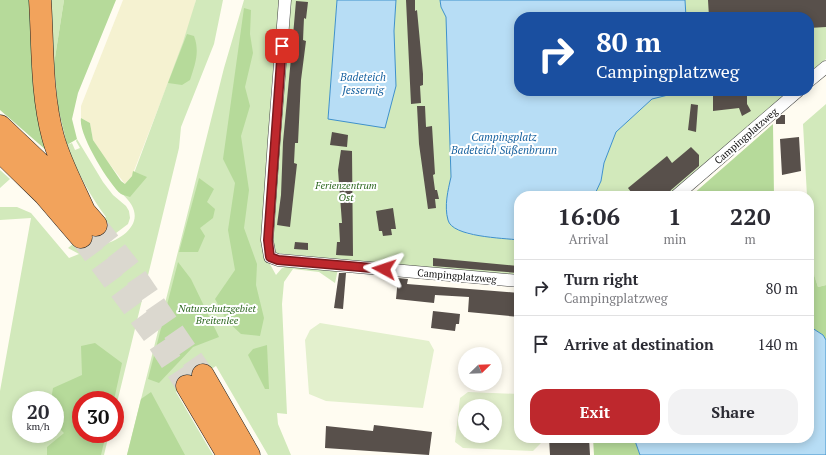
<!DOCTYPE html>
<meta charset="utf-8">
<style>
:root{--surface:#fff;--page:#f2f2f3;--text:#2b2b33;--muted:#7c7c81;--line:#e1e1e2;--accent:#be282d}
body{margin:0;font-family:"PT Serif",serif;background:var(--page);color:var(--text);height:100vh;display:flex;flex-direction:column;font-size:15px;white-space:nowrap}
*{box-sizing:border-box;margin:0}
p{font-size:13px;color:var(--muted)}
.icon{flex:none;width:22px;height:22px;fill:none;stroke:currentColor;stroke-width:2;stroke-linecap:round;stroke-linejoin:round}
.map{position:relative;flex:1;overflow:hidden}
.side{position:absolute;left:514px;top:191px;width:300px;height:252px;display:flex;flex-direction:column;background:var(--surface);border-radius:16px;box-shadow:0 2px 10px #0003}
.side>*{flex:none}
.banner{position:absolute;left:514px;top:12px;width:300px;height:84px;border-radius:16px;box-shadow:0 2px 10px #0003;background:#1a4fa0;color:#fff;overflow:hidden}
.needle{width:26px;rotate:67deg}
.fabs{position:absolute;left:458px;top:347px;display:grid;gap:8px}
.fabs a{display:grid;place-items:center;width:44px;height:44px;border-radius:50%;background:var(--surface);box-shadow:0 2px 10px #0003;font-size:20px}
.speed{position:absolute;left:12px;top:391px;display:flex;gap:8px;font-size:20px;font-weight:700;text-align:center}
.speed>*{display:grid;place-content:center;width:52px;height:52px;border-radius:50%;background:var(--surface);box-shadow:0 2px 10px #0003;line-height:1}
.speed small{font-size:10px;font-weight:400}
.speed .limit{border:6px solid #d22;background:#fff;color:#111}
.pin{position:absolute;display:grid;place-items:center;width:34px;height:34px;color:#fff;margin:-17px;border-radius:8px;box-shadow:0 2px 6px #0006}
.me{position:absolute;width:44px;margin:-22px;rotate:275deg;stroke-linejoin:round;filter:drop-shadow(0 0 3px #0008)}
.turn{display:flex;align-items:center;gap:14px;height:84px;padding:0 16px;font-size:18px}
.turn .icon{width:52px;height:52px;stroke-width:2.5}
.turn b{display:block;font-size:28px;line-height:34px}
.eta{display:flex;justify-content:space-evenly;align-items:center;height:68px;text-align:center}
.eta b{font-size:24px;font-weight:700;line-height:28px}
.cta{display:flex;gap:8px;margin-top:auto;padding:8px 16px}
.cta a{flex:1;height:46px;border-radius:16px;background:var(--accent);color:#fff;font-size:16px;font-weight:700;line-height:46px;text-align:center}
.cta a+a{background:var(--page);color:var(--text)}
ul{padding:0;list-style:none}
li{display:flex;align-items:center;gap:12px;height:56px;padding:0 16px;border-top:1px solid var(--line)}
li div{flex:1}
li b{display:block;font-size:15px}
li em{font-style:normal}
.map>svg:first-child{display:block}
.farmland{fill:#f5f2d1}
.green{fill:#d2e9bb;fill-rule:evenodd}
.forest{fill:#b6da9a}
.pitch{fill:#e3f0cd;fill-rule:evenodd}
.water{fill:#b7ddf5;stroke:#3f91cb}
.building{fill:#58504b}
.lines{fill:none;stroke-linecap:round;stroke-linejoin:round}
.motorway-tunnel{stroke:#dbd8cf;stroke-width:22;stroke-dasharray:22 11;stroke-linecap:butt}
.minor-casing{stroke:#424242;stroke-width:13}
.motorway-casing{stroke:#202020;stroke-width:23}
.minor{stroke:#fff;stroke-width:12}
.motorway{stroke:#f2a35c;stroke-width:22}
.route-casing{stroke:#7c1a1d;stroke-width:10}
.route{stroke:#be282d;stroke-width:7}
.labels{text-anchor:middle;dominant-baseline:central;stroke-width:4;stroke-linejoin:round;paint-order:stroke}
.street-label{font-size:10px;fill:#0f0f0f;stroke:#fff}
.park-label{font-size:10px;font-style:italic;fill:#2d6720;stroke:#fff}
.water-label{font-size:11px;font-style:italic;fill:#1963a0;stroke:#fff}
</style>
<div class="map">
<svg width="826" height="455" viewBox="0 0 826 455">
<rect width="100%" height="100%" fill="#fffcf1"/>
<path class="farmland" d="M123,0H196L187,34L132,176L125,184L101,153L93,140L90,123L81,118V106Z"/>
<path class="green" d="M49,0H64L54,64Z
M196,0H223L214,44L181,127L179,148L115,411V400H81V434H109L104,455H0V391L31,218L0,220V207H17L31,213L69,258L79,254L68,248L106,217C89,194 77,172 67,145L72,143L75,150L80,148L76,141L77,139L103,182L113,195L126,206L129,211L130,218L128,224L99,246C127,239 150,218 122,194L125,184L133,176L183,42ZM21,400H55V434H21Z
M244,0H280L271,92L265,213L266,257L276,275L282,268L294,264L338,269L335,283L319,272L293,269L284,282L282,304L287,414L277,413L278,424L291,455H268L216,366L176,392L213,455H127L224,68Z
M289,0H337L328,119L394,31L396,0H440L441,7L446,16L451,177L447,198L467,234L519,240V277L275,253L273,237Z
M685,0H826V59L809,75V17H686Z
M669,91H791L667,196H594L601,181L604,163L616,132L652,99L668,95Z
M826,104V285L818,287L811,266L809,196H807L803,124Z
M0,170L10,179L0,188Z"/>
<path class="forest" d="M0,0H36L46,150L0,110Z
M64,0H116L78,93L72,119L77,139L67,145L58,107L54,64Z
M244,8L251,10L250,34L253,53L245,87L250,106L241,136L249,190L244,228L257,264L256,285L264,318L260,336L241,334L227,321L215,299L235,270L228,230L235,183L223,159Z
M187,34L194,36C200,52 195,65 190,80L182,85L168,83Z
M81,118L90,123L93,140L121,181L125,184L132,176L133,171L147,177L130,197C127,196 123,195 121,194C109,184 78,134 81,118Z
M773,124L774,196H692V195Z
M199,178L214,189L207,202L215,209L213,218L200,228L205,236L198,252H179Z
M809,259L818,287L826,285V340L823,335L809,326Z
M178,262L191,279L219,337L193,347L159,383L148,379Z
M95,343L122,363L114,400H81V434H106L101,455H47V447L64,433L55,424V420L64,412L55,407V400H51L53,388L82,375L81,346Z
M267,345L269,389H265L248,355L253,349Z
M151,392L185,455H127L141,399Z
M593,438H634L640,455H594Z"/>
<path class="pitch" d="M320,323L429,341L434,350L423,408L326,401L309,394L305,340L310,330Z
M468,392L519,394V438H542L541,443L533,451L463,448L455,442L460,398ZM465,406H495V436H465Z"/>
<path class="water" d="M337,0H396L394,31L396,86L385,128L328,119Z
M440,0H685L686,17H519V91H669L668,95L652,99L616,132L604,163L601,181L594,196H519V240C503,238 452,237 448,220C444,206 448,190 451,177L446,17L441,7Z
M809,326L823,335L826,340V455H640L634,438H809Z"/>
<path class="building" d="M406,0H415V11L417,10L423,74V85L420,86L421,103L411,104Z
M708,0H826V27L809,28V17H742V12L723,13L724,17H709Z
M296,1L308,2L306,19L304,18L303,40L306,41L301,80L298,143H295L294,163L297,164L290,227L277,225L281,195L283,142L291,58H288L289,47H292Z
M734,91H747V104L751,111L742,116L739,108L713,111V94L734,93Z
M691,104L698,105L696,132L688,130Z
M417,106H425L426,127L432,126L435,174L433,175L435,190H437L439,199H435L436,208L428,209L419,144Z
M781,115H785V124H776V120Z
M332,132L348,135L347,147L330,145Z
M799,137L801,171L782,175L780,139Z
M691,147L699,155V166L671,190L668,196H634L628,188L667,156L672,163Z
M341,150L352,151L353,256L336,255L337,242H340L339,223H342L338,170Z
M393,208L396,229H391L392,235L383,236L382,231H379L376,211Z
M295,242L308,243V250L294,249Z
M433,258L518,266V273L433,266Z
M339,273H346L343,309L334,308Z
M398,278L408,279L407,284L519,293V317L468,312L469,297L435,295L434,303L396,299Z
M433,311L460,314L459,324H456L455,331L431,328Z
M374,425L432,432L429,455L325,448L326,426L373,431Z
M549,438H589L590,455H550Z"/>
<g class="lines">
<path class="motorway-tunnel" d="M96,225L132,271L203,375
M81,237L154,336L187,386"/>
<g class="minor-casing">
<path id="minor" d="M285,0L274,140L267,240L270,257L278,260L519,281
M809,81L826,67
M676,196L798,91"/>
</g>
<g class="motorway-casing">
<path id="motorway" d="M40,0C43,45 41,93 53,137C60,163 74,188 85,213
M0,126L58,181L96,225
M0,151L45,195L81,237
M203,375L249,455
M187,386L228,455"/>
</g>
<use href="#minor" class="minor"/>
<use href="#motorway" class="motorway"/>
</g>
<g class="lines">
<g class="route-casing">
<path id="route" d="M282,46L268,240L270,257L278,260L384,269"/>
</g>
<use href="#route" class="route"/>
</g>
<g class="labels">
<g class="street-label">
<text transform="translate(746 136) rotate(-41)">Campingplatzweg</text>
<text transform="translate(457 276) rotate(5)">Campingplatzweg</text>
</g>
<g class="park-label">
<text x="346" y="185">Ferienzentrum<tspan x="346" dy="12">Ost</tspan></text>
<text x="217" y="308">Naturschutzgebiet<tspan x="217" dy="12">Breitenlee</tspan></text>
</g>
<g class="water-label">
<text x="363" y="77">Badeteich<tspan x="363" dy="13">Jessernig</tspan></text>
<text x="504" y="137">Campingplatz<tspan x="504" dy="13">Badeteich Süßenbrunn</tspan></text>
</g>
</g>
</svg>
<div class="fabs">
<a><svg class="needle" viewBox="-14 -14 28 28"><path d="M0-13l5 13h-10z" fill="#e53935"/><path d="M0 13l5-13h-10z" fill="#7c7c81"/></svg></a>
<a><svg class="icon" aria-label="search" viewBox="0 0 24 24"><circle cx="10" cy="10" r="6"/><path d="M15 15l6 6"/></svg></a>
</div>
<div class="speed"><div>20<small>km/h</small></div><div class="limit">30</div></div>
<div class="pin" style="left:282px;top:46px;background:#d93025"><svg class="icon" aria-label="arrive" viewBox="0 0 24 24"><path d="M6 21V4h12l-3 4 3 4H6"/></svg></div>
<svg class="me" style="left:384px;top:269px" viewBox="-20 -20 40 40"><path d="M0-17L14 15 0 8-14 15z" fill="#be282d" stroke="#fff" stroke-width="4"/></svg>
<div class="banner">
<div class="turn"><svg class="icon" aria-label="right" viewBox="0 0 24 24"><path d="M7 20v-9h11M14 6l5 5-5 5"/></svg><div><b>80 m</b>Campingplatzweg</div></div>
</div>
<section class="side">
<div class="eta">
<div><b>16:06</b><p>Arrival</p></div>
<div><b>1</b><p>min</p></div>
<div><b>220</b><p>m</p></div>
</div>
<ul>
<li><svg class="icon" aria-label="right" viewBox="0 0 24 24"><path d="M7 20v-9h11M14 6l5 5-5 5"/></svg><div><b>Turn right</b><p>Campingplatzweg</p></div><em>80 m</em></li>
<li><svg class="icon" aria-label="arrive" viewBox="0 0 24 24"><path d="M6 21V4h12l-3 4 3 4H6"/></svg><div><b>Arrive at destination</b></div><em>140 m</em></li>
</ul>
<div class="cta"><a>Exit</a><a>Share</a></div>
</section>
</div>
